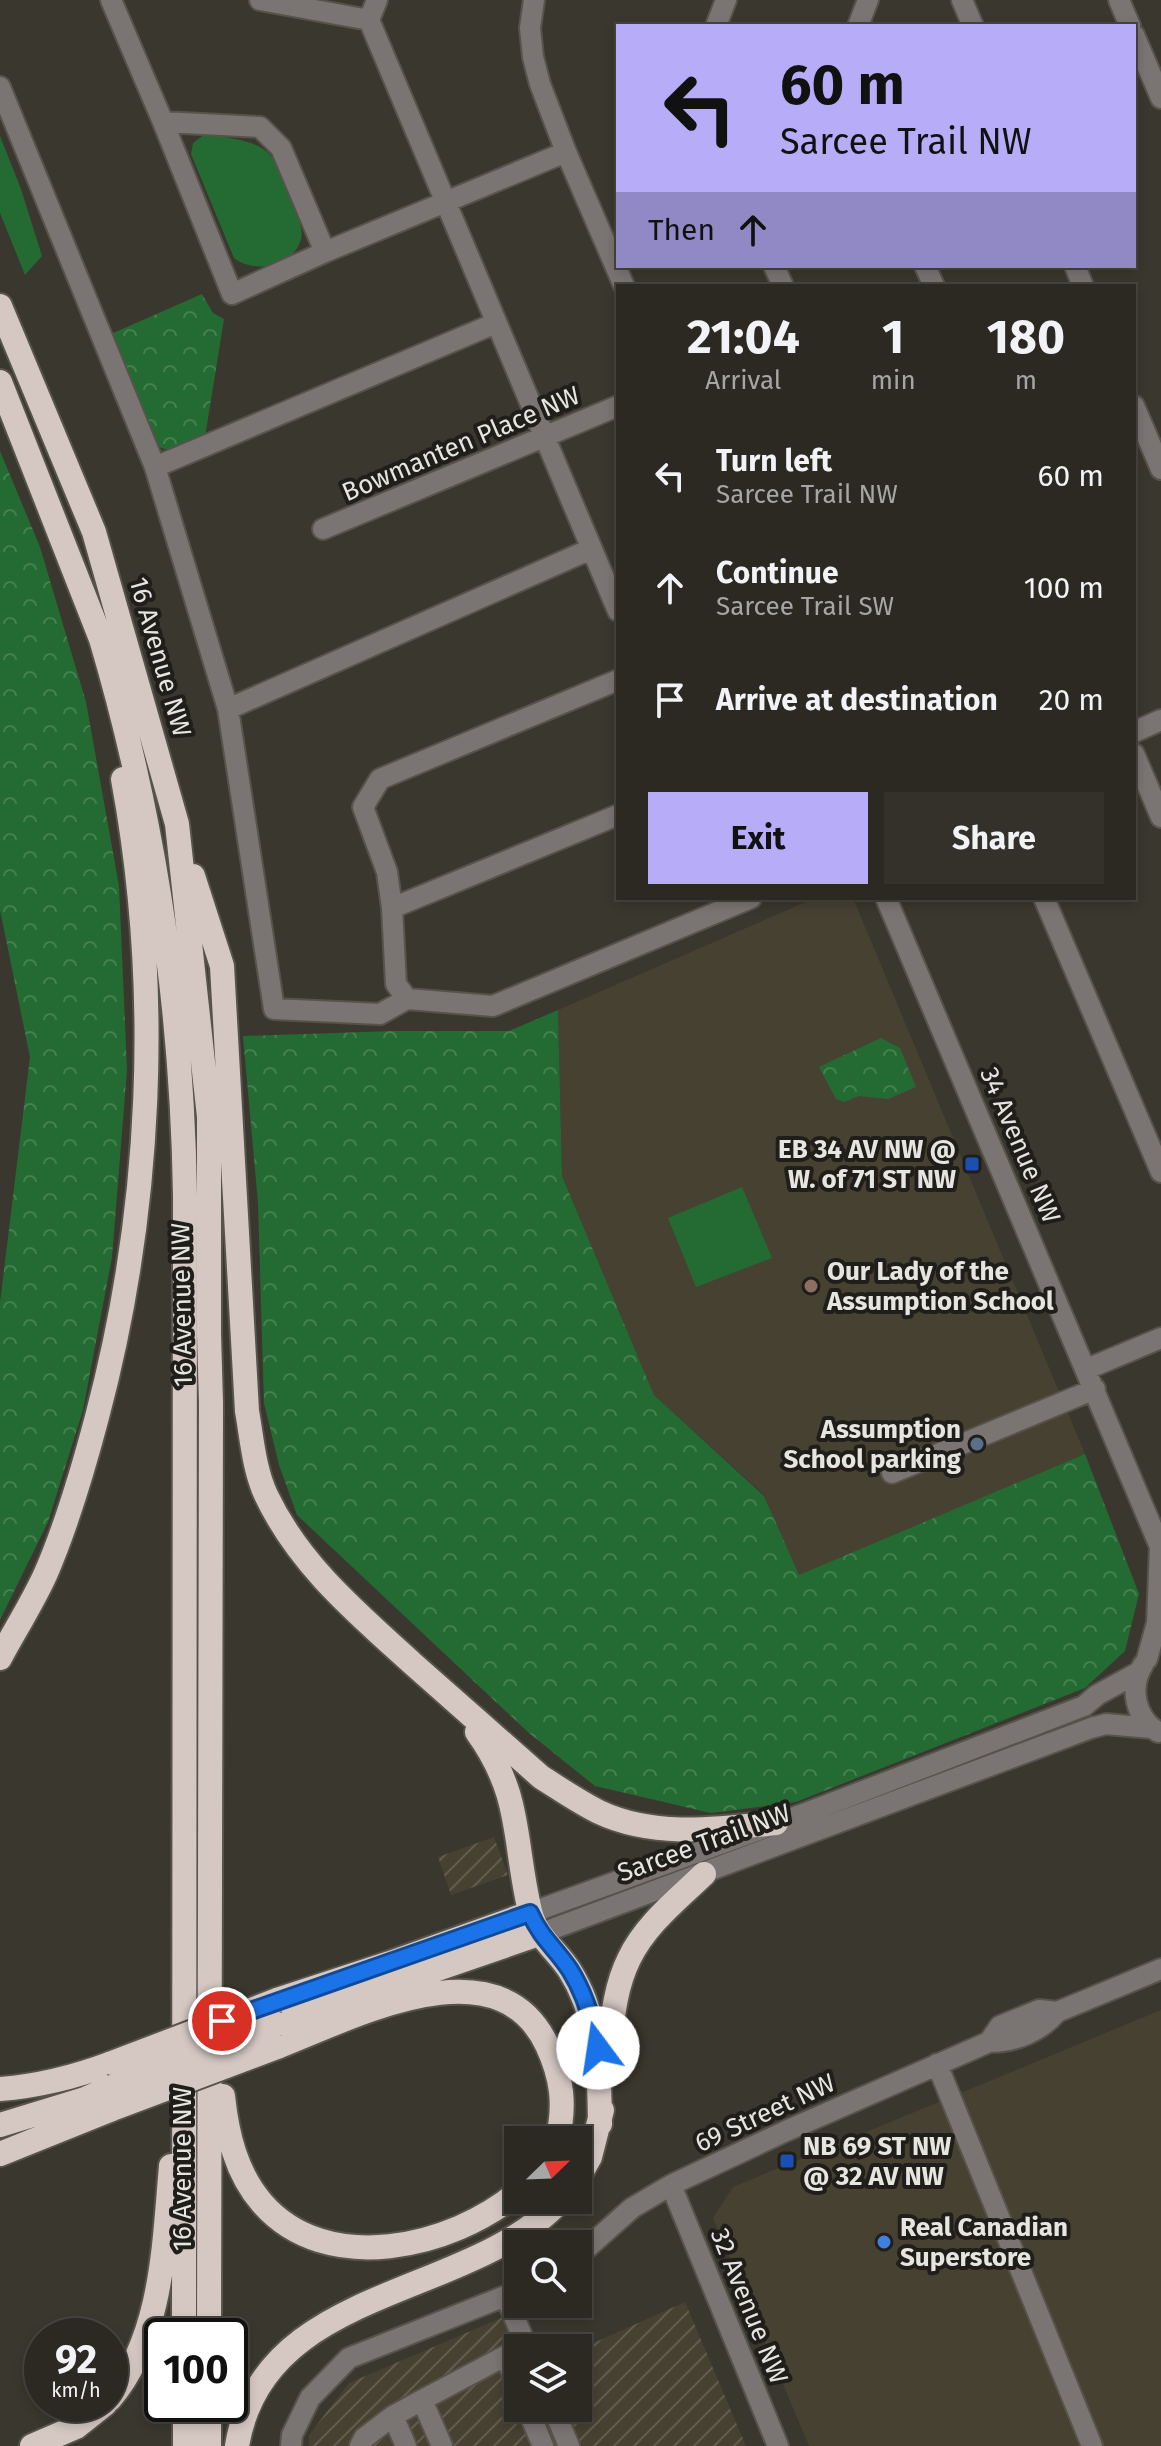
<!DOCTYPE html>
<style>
:root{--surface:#2c2922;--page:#34312a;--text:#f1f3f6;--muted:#a6a6a5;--line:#484540;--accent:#b6acf8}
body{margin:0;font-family:"Fira Sans",sans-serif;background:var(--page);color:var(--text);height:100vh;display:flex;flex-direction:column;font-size:30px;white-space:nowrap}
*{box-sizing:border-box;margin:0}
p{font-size:26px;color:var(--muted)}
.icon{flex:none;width:44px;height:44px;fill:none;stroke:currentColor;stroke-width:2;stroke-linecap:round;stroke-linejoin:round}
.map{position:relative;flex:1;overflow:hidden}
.side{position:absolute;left:616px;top:284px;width:520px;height:616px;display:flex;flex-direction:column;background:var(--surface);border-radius:0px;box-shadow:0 4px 12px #0003,0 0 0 2px var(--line)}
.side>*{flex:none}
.guide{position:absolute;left:616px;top:24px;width:520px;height:244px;border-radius:0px;box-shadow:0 4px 12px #0003,0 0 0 2px var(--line);background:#b6acf8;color:#111;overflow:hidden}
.needle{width:52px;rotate:67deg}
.fabs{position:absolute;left:504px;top:2126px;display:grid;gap:16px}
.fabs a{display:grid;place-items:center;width:88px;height:88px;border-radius:0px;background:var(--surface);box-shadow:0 4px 12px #0003,0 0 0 2px var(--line);font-size:40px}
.speed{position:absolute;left:24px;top:2318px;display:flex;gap:16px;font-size:40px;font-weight:700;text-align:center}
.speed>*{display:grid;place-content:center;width:104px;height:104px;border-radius:50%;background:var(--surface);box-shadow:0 4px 12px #0003,0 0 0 2px var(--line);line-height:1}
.speed small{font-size:20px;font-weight:400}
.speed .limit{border:4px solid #111;border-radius:12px;background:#fff;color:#111}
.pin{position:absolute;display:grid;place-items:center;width:68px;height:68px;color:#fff;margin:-34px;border:4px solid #fff;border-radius:50%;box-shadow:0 2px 8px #0007}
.me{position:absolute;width:88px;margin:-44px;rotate:346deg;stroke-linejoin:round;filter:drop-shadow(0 0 6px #0008)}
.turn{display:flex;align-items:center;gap:28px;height:168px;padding:0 32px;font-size:36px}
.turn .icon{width:104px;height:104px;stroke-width:2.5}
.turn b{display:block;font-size:56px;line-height:68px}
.then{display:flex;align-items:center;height:76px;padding:0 32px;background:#0003;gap:16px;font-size:30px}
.eta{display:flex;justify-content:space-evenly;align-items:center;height:136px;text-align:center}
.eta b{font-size:48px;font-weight:700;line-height:56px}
.button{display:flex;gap:16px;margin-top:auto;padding:16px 32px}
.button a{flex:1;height:92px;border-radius:0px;background:var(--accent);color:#111;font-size:32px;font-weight:700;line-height:92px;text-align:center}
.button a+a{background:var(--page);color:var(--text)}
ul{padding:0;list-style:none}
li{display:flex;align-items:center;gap:24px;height:112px;padding:0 32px}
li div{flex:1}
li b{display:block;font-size:30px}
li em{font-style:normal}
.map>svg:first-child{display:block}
.built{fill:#474132}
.industrial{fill:url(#industrial-furrows)}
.grass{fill:#246b33}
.park{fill:url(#park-crowns)}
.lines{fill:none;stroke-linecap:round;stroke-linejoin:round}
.minor-casing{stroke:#56534a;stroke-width:24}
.highway-casing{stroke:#56534a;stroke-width:28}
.minor{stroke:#7a7472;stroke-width:20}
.highway{stroke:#d5c8c3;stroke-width:24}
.highway-bridge-casing{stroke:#56534a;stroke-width:28;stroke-linecap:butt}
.highway-bridge{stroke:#d5c8c3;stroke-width:24}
.route-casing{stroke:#114b97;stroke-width:20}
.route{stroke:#1a73e8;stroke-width:14}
.transit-dot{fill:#1a4fb4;stroke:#201e1a;stroke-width:3}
.education-dot{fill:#8d6e63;stroke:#201e1a;stroke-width:3}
.service-dot{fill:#5c6f8a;stroke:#201e1a;stroke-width:3}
.shop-dot{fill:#3f7fe0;stroke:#201e1a;stroke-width:3}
.labels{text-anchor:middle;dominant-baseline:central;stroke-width:8;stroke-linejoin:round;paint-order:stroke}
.street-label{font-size:26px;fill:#e7e5e0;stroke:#201e1a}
.poi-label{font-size:26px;font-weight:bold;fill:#e7e5e0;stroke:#201e1a;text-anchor:start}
</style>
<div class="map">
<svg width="1161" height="2446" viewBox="0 0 1161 2446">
<defs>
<pattern id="industrial-furrows" width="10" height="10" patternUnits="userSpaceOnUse" patternTransform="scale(2)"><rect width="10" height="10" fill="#474132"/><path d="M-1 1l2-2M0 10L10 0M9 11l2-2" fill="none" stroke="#625c4f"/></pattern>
<pattern id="park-crowns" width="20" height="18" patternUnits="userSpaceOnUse" patternTransform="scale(2)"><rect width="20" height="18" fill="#246b33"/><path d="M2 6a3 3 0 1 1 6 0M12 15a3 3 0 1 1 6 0" fill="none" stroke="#448050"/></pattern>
</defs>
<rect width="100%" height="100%" fill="#3a372e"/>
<path class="built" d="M815,898H853L1085,1454L798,1576L764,1495L654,1395L562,1176L558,1010Z
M1161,2010V2446H809L713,2218L733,2187Z"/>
<path class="industrial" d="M494,1837L508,1875L451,1895L438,1857Z
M685,2302L746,2446H309V2435L349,2383L522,2309L537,2348H518V2408H578V2350Z"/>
<path class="grass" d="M205,134C215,134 225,137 235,139C278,147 279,167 292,204C296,214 304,228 301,239C294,267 254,274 234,258L191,154L193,143Z
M0,136L21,189L42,256L25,275L0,213Z
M742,1187L772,1258L696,1287L668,1218Z"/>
<path class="park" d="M202,294L213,313L224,319L205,437C189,443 170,457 155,444L111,334Z
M0,451L40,547L86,702L119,886L127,1070L112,1257L83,1410L48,1522L0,1620V1303L30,1057L0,910Z
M558,1010L562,1176L654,1395L764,1496L799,1575L1085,1454L1139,1594L1125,1651L1085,1688L796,1802L711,1813L595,1786L529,1733L297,1515L279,1465L264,1403L258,1203L243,1036L394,1031H509Z
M881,1038L900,1048L916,1087L888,1099L859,1096L844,1102L836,1099L819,1067Z"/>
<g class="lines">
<g class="minor-casing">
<path id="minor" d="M111,0L163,122L232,294L325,252L566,152
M260,0L369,20
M377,0L369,20L618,611
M534,0L530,28L533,57L540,84L566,152L624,286
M962,0L973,26
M1119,0L1130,26
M716,26L726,0
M858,26L868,0
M1134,35L1161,98
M0,87L155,467L228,709L274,1009L380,1014L407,999
M163,122L260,127L281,148L325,252
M774,266L783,286
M925,266L934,286
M1075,266L1083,286
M1134,406L1161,469
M155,467L496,323
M323,529L618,406
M228,709L591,549
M1134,732L1161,720
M1134,754L1161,817
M886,898L1161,1549
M1044,898L1161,1172
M392,908L618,815
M407,999L396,984L392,908L387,872L363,807L380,779L618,680
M407,999L493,1006L751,898
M1087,1369L1161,1338
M892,1473L1095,1389
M1147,1659L1157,1623L1160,1546
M1143,1665C1129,1687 1135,1718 1158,1732
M530,1913L806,1813L1084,1706L1097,1695L1139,1672
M539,1934L1091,1728L1106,1724L1151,1728
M989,2042L1000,2026L1039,2010L1057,2012
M937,2064L1092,2446
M671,2185L778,2446
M578,2256L632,2208L671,2185L786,2131L989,2042C1015,2042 1040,2032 1057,2012L1161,1969
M506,2297L527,2348
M527,2408L543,2446
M553,2408L569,2446
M291,2446L292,2435L310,2398L349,2358L518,2291
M360,2446L364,2438L393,2416
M406,2446L393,2416L422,2400
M442,2446L422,2400L505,2356L518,2387"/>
</g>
<g class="highway-casing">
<path id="highway" d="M0,306L94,532L177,824L209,1117V1334L211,1403L209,2336
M0,382L101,639C155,821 182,1006 185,1195L184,2336
M193,876L222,966L247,1411C252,1439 254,1469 266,1495C299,1565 357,1613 413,1664C456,1702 498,1739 541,1777C560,1789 579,1802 599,1812C654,1838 718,1829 776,1823
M0,1658C15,1630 33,1602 46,1573C68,1522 83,1470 97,1417C152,1210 162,990 123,779
M477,1732C523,1796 513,1841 530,1911C536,1937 557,1950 570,1971C600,2019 599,2070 600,2124
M277,2000L390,1963L530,1913
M277,2024L539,1934
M277,2047C352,2018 497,1940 547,2045C562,2077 566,2106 557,2140
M608,2057C612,2025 614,1989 629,1959C645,1925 677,1900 704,1874
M0,2089C40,2086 75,2077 112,2063
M223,2096C227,2134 236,2173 262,2203C326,2277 452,2248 518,2192
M0,2125L85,2099L112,2087
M0,2154L112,2109
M578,2178L590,2157L602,2110
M110,2399C163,2337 164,2243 171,2166
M32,2446L76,2427L105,2404
M185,2446V2404
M209,2446V2404
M237,2446C263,2285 468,2300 561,2200"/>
</g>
<use href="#minor" class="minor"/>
<use href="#highway" class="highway"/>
<g class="highway-bridge-casing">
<path id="highway-bridge" d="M112,2063L277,2000
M112,2087L277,2024
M112,2109L277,2047"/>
</g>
<use href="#highway-bridge" class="highway-bridge"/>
</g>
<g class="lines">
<g class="route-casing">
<path id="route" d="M222,2021L530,1913C542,1940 555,1947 570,1970C585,1994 593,2021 598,2048"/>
</g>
<use href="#route" class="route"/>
</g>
<g class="transit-dot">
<rect x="964" y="1156" width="16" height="16" rx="4"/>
<rect x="779" y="2153" width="16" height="16" rx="4"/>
</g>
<circle class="education-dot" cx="811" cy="1286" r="8"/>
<circle class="service-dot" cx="977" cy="1444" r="8"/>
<circle class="shop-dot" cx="884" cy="2242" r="8"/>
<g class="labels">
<g class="street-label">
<text transform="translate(461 444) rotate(-23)">Bowmanten Place NW</text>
<text transform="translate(160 657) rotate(74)">16 Avenue NW</text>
<text transform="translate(1020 1145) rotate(67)">34 Avenue NW</text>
<text transform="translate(182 1305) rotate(-91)">16 Avenue NW</text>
<text transform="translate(704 1843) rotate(-20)">Sarcee Trail NW</text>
<text transform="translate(765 2113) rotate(-25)">69 Street NW</text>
<text transform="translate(182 2169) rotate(-90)">16 Avenue NW</text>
<text transform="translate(749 2306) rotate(68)">32 Avenue NW</text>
</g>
<g class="poi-label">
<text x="956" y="1149" text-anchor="end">EB 34 AV NW @<tspan x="956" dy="30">W. of 71 ST NW</tspan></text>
<text x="827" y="1271">Our Lady of the<tspan x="827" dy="30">Assumption School</tspan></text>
<text x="961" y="1429" text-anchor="end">Assumption<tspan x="961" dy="30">School parking</tspan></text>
<text x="803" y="2146">NB 69 ST NW<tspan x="803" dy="30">@ 32 AV NW</tspan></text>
<text x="900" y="2227">Real Canadian<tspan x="900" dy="30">Superstore</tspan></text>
</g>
</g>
</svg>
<div class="fabs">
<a><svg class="needle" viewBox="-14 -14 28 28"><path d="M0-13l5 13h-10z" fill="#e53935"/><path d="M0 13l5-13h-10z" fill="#a6a6a5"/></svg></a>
<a><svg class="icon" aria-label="search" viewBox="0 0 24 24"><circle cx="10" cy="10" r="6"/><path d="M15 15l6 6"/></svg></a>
<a><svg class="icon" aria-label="layers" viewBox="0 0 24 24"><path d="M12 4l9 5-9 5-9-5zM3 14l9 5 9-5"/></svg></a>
</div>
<div class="speed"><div>92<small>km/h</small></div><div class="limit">100</div></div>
<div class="pin" style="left:222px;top:2021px;background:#d93025"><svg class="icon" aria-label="arrive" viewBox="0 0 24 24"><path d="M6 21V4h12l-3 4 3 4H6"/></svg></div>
<svg class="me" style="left:598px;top:2048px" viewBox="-20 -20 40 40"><circle r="19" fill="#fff"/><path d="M0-13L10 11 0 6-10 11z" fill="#1a73e8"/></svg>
<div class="guide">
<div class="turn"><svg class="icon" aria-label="left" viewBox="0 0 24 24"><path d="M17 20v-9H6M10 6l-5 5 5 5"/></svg><div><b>60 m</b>Sarcee Trail NW</div></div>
<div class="then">Then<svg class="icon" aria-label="ahead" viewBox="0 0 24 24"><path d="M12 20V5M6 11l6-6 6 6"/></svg></div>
</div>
<section class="side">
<div class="eta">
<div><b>21:04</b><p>Arrival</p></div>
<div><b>1</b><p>min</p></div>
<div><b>180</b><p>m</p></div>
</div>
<ul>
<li><svg class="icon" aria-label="left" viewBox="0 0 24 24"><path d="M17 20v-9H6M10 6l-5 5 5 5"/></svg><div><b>Turn left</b><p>Sarcee Trail NW</p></div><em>60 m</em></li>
<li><svg class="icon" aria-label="ahead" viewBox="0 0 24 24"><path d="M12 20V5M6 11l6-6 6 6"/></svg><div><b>Continue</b><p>Sarcee Trail SW</p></div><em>100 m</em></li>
<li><svg class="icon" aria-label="arrive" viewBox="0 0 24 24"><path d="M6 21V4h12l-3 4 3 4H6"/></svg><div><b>Arrive at destination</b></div><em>20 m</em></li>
</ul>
<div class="button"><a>Exit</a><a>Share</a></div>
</section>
</div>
